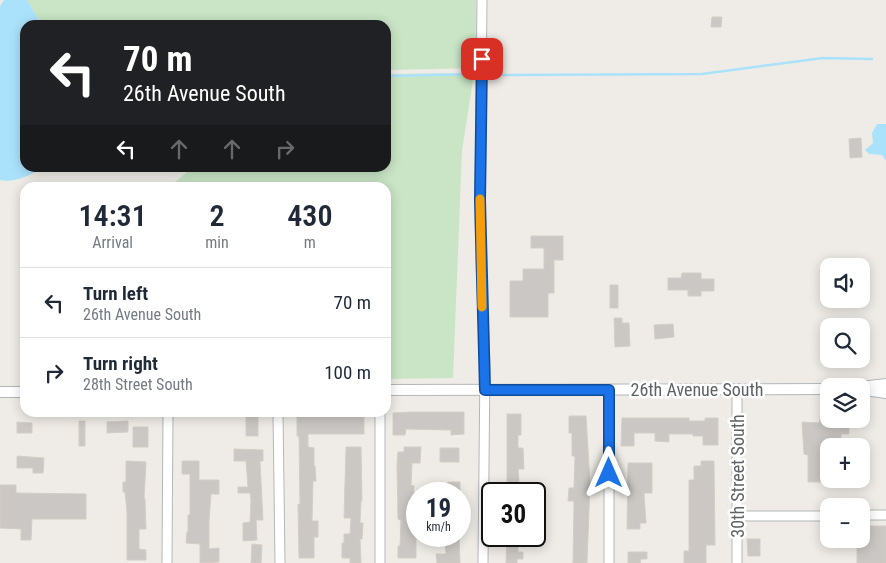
<!DOCTYPE html>
<meta charset="utf-8">
<style>
:root{--surface:#fff;--page:#f2f2f3;--text:#1f2937;--muted:#747a83;--line:#e0e1e3}
body{margin:0;font-family:"Roboto Condensed",sans-serif;background:var(--page);color:var(--text);height:100vh;display:flex;flex-direction:column;font-size:19px;white-space:nowrap}
*{box-sizing:border-box;margin:0}
p{font-size:16px;color:var(--muted)}
.icon{flex:none;width:28px;height:28px;fill:none;stroke:currentColor;stroke-width:2;stroke-linecap:round;stroke-linejoin:round}
.map{position:relative;flex:1;overflow:hidden}
.panel{position:absolute;left:20px;top:182px;width:371px;height:235px;display:flex;flex-direction:column;background:var(--surface);border-radius:15px;box-shadow:0 2px 12px #0003}
.panel>*{flex:none}
.guide{position:absolute;left:20px;top:20px;width:371px;height:152px;border-radius:15px;box-shadow:0 2px 12px #0003;background:#202124;color:#fff;overflow:hidden}
.fabs{position:absolute;left:820px;top:258px;display:grid;gap:10px}
.fabs a{display:grid;place-items:center;width:50px;height:50px;border-radius:10px;background:var(--surface);box-shadow:0 2px 12px #0003;font-size:25px}
.speed{position:absolute;left:406px;top:482px;display:flex;gap:10px;font-size:25px;font-weight:700;text-align:center}
.speed>*{display:grid;place-content:center;width:65px;height:65px;border-radius:50%;background:var(--surface);box-shadow:0 2px 12px #0003;line-height:1}
.speed small{font-size:12px;font-weight:400}
.speed .limit{border:2px solid #111;border-radius:8px;background:#fff;color:#111}
.pin{position:absolute;display:grid;place-items:center;width:42px;height:42px;color:#fff;margin:-21px;border-radius:10px;box-shadow:0 2px 8px #0006}
.me{position:absolute;width:55px;margin:-28px;rotate:0deg;stroke-linejoin:round;filter:drop-shadow(0 0 4px #0008)}
.turn{display:flex;align-items:center;gap:18px;height:105px;padding:0 20px;font-size:22px}
.turn .icon{width:65px;height:65px;stroke-width:2.5}
.turn b{display:block;font-size:35px;line-height:42px}
.lanes{display:flex;align-items:center;height:48px;padding:0 20px;background:#0003;justify-content:center;gap:25px;direction:ltr}
.lanes .off{opacity:.35}
.eta{display:flex;justify-content:space-evenly;align-items:center;height:85px;text-align:center}
.eta b{font-size:30px;font-weight:600;line-height:35px}
ul{padding:0;list-style:none}
li{display:flex;align-items:center;gap:15px;height:70px;padding:0 20px;border-top:1px solid var(--line)}
li div{flex:1}
li b{display:block;font-size:19px}
li em{font-style:normal}
.map>svg:first-child{display:block}
.green{fill:#c9e5c5}
.water{fill:#abe2fb}
.lines{fill:none;stroke-linecap:round;stroke-linejoin:round}
.stream{stroke:#abe2fb;stroke-width:2.5}
.building{fill:#cbc7c4;stroke:#d4cdc5}
.minor-casing{stroke:#b4b7ba;stroke-width:11}
.tertiary-casing{stroke:#b4b7ba;stroke-width:12}
.minor{stroke:#fff;stroke-width:9}
.tertiary{stroke:#fff;stroke-width:10}
.route-casing{stroke:#114b97;stroke-width:12}
.route{stroke:#1a73e8;stroke-width:9}
.slow{stroke:#f59e0b;stroke-width:9}
.labels{text-anchor:middle;dominant-baseline:central;stroke-width:5;stroke-linejoin:round;paint-order:stroke}
.street-label{font-size:18px;fill:#5e6266;stroke:#fff}
</style>
<div class="map">
<svg width="886" height="563" viewBox="0 0 886 563">
<rect width="100%" height="100%" fill="#efece7"/>
<path class="green" d="M27,0H476L477,68L386,70V25H42Z
M474,73L462,151L453,378L386,379V188L169,187L192,168H386V74Z"/>
<path class="water" d="M4,0H27L42,25H25V168H40C32,176 12,183 0,180V6Z
M877,124H886V161L882,155L869,154L865,150L873,143L872,133Z"/>
<g class="lines">
<path class="stream" d="M490,75L702,74L823,58L872,59
M386,76L477,74"/>
</g>
<path class="building" d="M712,17H722L721,27H711Z
M861,138L862,157L850,158L849,139Z
M531,236H563V260H554V293H548V317H510V281H523V269H544V248H531Z
M682,273H701V279H714V291H701V296H688V290H668V278H681Z
M610,285H618V308H610Z
M614,318H622V323H629L630,346L615,347Z
M673,324L674,337L655,339L654,325Z
M312,412H364V434H308V447L314,448V466H315L316,481H313L312,521H318V537H314V558H299L298,504H300L299,436H297V416H312Z
M411,412H464V434L451,435V430L406,429L405,435H393V413Z
M246,414H258V436H246Z
M507,414H521V435H518V448H523L524,469H518L520,494H507Z
M569,416H586L590,483L587,563H573L574,501H568L569,488H574L575,456H572V433H569Z
M622,418H689V421H705V418H718V445H703V436H693V434H669V442L655,441V433H634V446H621Z
M820,419H831V422L849,423V434H841V446H829V482H808V455L804,454L802,422L819,423Z
M79,421H85V446H79Z
M128,421V432L107,433V422Z
M17,422L32,423V433H17Z
M133,427H148V447H133Z
M346,447H361L362,501H361L360,523H363L362,539H360L361,563H350V558H342V543H344V534H350L351,518H344Z
M404,447H421L420,463H412L411,485L414,486L413,504L416,505V512H410L409,526H416V558H398V546H400L401,520L398,519L397,465L398,452H404Z
M440,448H459V462H440Z
M234,449L263,450V461H260L263,520H256L257,540L243,541V523L250,522L251,500L250,493H238V487H248L246,461H234Z
M17,456L44,458L43,473H33V468H17Z
M126,461L146,462L144,499H145L146,529H139V549L146,550V560H127V512L125,492H123V482H126Z
M182,461H199V480H219V494H211L209,521V549L219,548V562L200,563V544L186,543L187,532H188V515H190V474H182Z
M701,461H714L715,545H706V563H684V551H689V480H694V466H701Z
M628,463H652V493H644L646,523H640V529H627Z
M829,479H836V486H829Z
M448,482H460V494H447Z
M0,485H16V493L86,494V519H32L31,540H21V529L0,528Z
M861,526H886V563H857V539H861Z
M445,536H459L460,563H437L436,554H446Z
M507,536H518V552H523V559H517V563H506Z
M747,539H760V556H748Z
M252,544L262,545L261,563H251Z
M628,552H647V559H641L640,563H628Z"/>
<g class="lines">
<g class="minor-casing">
<path id="minor" d="M482,0L480,200L481,266L485,365L483,563
M737,389V563
M278,412L280,563
M380,412V563
M861,515H886
M747,516H829
M167,563L168,412
M609,563V390"/>
</g>
<g class="tertiary-casing">
<path id="tertiary" d="M861,387L886,384
M386,390L829,389
M865,390L886,393
M0,392H25"/>
</g>
<use href="#minor" class="minor"/>
<use href="#tertiary" class="tertiary"/>
</g>
<g class="lines">
<g class="route-casing">
<path id="route" d="M482,59L480,200L485,390H609V473"/>
</g>
<use href="#route" class="route"/>
<path class="slow" d="M480,199L482,307"/>
</g>
<g class="labels">
<g class="street-label">
<text x="697" y="389">26th Avenue South</text>
<text transform="translate(737 476) rotate(-90)">30th Street South</text>
</g>
</g>
</svg>
<div class="fabs">
<a><svg class="icon" aria-label="sound" viewBox="0 0 24 24"><path d="M4 9h4l5-4v14l-5-4H4zM17 9q2 3 0 6"/></svg></a>
<a><svg class="icon" aria-label="search" viewBox="0 0 24 24"><circle cx="10" cy="10" r="6"/><path d="M15 15l6 6"/></svg></a>
<a><svg class="icon" aria-label="layers" viewBox="0 0 24 24"><path d="M12 4l9 5-9 5-9-5zM3 14l9 5 9-5"/></svg></a>
<a>+</a>
<a>−</a>
</div>
<div class="speed"><div>19<small>km/h</small></div><div class="limit">30</div></div>
<div class="pin" style="left:482px;top:59px;background:#d93025"><svg class="icon" aria-label="arrive" viewBox="0 0 24 24"><path d="M6 21V4h12l-3 4 3 4H6"/></svg></div>
<svg class="me" style="left:609px;top:473px" viewBox="-20 -20 40 40"><path d="M0-17L14 15 0 8-14 15z" fill="#1a73e8" stroke="#fff" stroke-width="4"/></svg>
<div class="guide">
<div class="turn"><svg class="icon" aria-label="left" viewBox="0 0 24 24"><path d="M17 20v-9H6M10 6l-5 5 5 5"/></svg><div><b>70 m</b>26th Avenue South</div></div>
<div class="lanes"><svg class="icon" aria-label="left" viewBox="0 0 24 24"><path d="M17 20v-9H6M10 6l-5 5 5 5"/></svg><svg class="icon off" aria-label="ahead" viewBox="0 0 24 24"><path d="M12 20V5M6 11l6-6 6 6"/></svg><svg class="icon off" aria-label="ahead" viewBox="0 0 24 24"><path d="M12 20V5M6 11l6-6 6 6"/></svg><svg class="icon off" aria-label="right" viewBox="0 0 24 24"><path d="M7 20v-9h11M14 6l5 5-5 5"/></svg></div>
</div>
<section class="panel">
<div class="eta">
<div><b>14:31</b><p>Arrival</p></div>
<div><b>2</b><p>min</p></div>
<div><b>430</b><p>m</p></div>
</div>
<ul>
<li><svg class="icon" aria-label="left" viewBox="0 0 24 24"><path d="M17 20v-9H6M10 6l-5 5 5 5"/></svg><div><b>Turn left</b><p>26th Avenue South</p></div><em>70 m</em></li>
<li><svg class="icon" aria-label="right" viewBox="0 0 24 24"><path d="M7 20v-9h11M14 6l5 5-5 5"/></svg><div><b>Turn right</b><p>28th Street South</p></div><em>100 m</em></li>
</ul>
</section>
</div>
